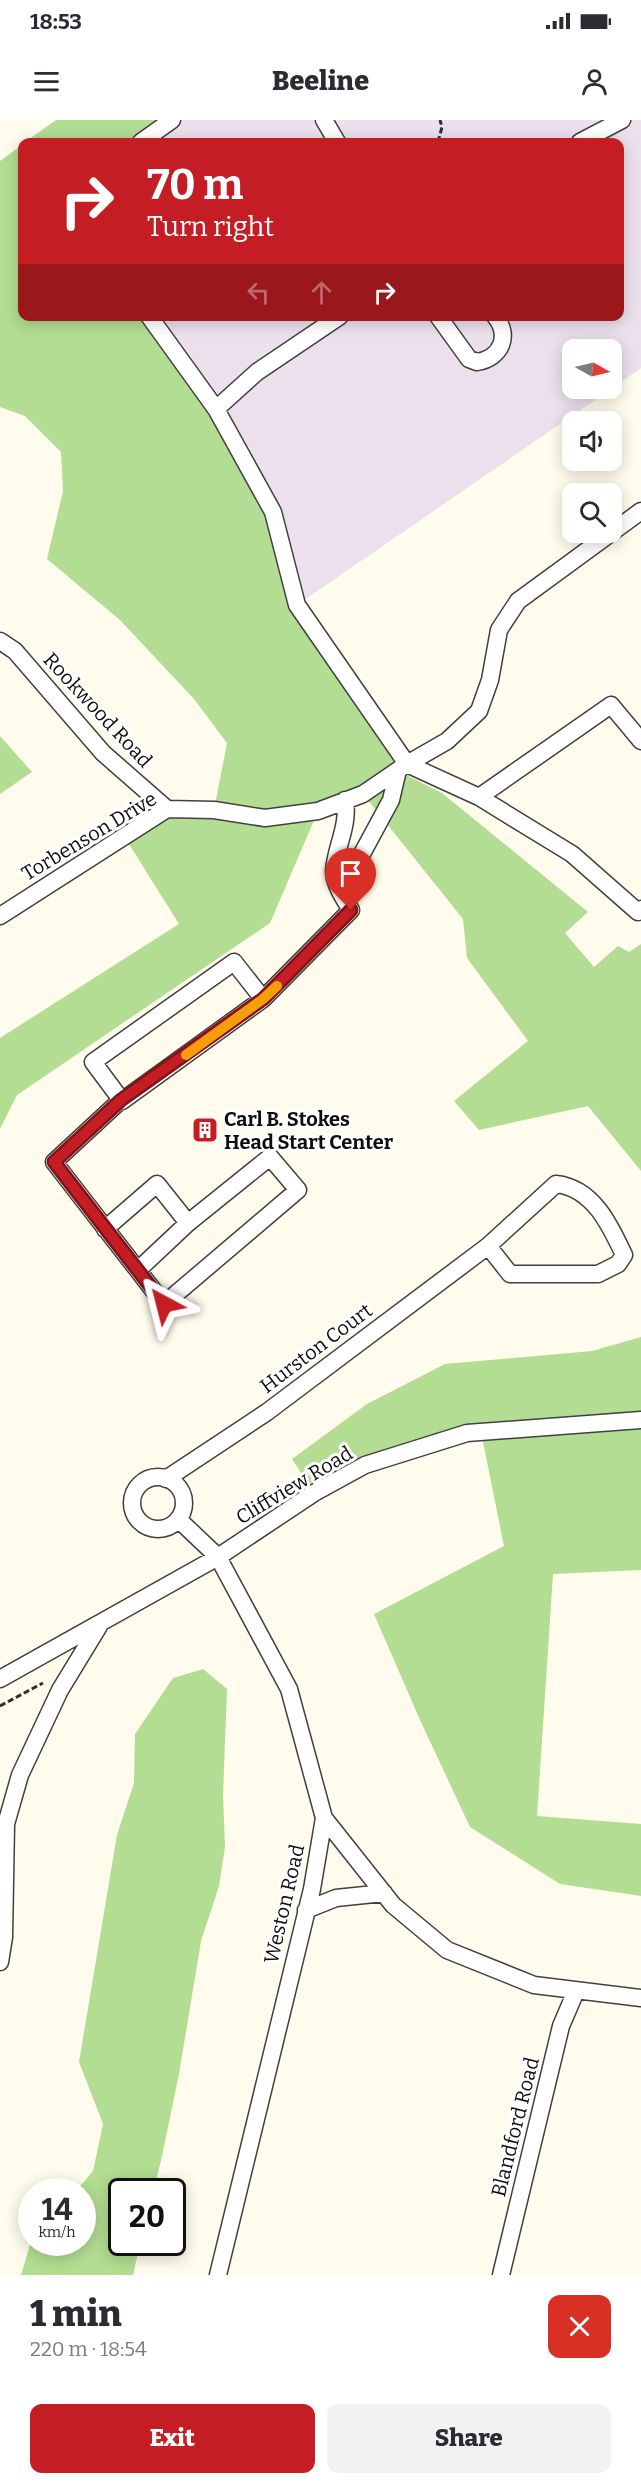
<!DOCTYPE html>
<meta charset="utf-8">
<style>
:root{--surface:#fff;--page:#f2f2f3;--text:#2b2b33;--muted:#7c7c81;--accent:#c41d24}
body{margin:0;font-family:Bitter,serif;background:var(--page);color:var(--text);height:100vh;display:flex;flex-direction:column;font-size:22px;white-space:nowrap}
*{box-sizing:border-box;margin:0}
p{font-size:20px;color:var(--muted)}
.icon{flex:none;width:33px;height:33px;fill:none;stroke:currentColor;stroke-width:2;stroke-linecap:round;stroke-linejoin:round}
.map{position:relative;height:2155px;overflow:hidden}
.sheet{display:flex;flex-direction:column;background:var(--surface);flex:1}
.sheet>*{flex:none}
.guide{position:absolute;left:18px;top:18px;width:606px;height:183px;border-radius:12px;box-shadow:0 3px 15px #0003;background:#c41d24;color:#fff;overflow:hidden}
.needle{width:39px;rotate:98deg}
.controls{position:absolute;left:562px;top:219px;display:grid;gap:12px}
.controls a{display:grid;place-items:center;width:60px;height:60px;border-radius:12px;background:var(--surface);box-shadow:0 3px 15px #0003;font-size:30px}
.speed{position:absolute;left:18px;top:2058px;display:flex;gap:12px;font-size:30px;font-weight:700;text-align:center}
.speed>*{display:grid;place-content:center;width:78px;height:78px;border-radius:50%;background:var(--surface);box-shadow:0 3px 15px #0003;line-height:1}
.speed small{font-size:15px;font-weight:400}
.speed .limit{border:3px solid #111;border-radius:9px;background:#fff;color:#111}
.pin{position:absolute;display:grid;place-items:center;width:51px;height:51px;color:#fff;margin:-62px -26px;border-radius:50% 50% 50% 0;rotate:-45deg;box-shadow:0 0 6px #0007}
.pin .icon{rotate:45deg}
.me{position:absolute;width:66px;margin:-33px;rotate:322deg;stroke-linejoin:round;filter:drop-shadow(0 0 4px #0008)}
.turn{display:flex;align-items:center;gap:21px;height:126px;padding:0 30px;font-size:27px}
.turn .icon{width:78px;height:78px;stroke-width:2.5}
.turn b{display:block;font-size:42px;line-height:51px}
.lanes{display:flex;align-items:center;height:57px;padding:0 30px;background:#0003;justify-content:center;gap:30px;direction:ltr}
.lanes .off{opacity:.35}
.round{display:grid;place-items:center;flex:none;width:63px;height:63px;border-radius:12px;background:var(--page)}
.overview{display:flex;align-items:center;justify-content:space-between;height:102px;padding:0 30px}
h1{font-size:36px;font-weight:800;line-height:45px}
.button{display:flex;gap:12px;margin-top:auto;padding:12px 30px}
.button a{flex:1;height:69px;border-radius:12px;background:var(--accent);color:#fff;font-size:24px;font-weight:800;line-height:69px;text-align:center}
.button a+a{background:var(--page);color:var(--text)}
.status{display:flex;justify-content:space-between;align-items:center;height:42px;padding:0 30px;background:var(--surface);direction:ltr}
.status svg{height:16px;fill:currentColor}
header{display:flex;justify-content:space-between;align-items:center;height:78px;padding:0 30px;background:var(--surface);font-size:27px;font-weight:800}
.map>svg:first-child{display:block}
.industrial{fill:#ebe0ec}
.forest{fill:#b3dd92}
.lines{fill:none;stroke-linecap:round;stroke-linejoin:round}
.minor-casing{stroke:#404040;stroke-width:19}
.path{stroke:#2f2f2f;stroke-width:3;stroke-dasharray:6 3;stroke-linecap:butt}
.minor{stroke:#fff;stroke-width:16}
.route-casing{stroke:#7f1317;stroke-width:15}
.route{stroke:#c41d24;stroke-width:10}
.slow{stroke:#f59e0b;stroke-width:10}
.labels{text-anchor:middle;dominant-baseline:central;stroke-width:6;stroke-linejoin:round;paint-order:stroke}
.street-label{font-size:20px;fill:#0d0d0d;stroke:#fff}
.poi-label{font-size:20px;font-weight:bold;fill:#0d0d0d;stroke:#fff;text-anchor:start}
</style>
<div class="status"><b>18:53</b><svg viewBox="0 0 49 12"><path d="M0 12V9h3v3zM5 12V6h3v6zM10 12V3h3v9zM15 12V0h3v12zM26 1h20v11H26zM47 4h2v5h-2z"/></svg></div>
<header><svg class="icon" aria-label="menu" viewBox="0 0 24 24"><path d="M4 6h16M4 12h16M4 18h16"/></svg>Beeline<svg class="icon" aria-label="person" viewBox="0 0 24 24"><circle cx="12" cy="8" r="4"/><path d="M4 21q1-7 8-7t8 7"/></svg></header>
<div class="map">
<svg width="641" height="2155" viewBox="0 0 641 2155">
<rect width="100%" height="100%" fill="#fffced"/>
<path class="industrial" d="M168,0H641V248L612,268V230H573V268L611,269L297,485L149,197L620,196V22H137Z"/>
<path class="forest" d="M56,0H168L137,22H25Z
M22,25V196L149,197L273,392L297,485L407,644L398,651L442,673L588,792L565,813L594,847L618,826L629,832L641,824V1051L588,986L479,1010L454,981L528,921L467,838L463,799L363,674L318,691L270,803L17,975L0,1009V918L179,804L124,716L167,689L214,690L227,623L194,579L120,500L47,439L63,371L61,332L25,296L0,287V41Z
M0,616L32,652L0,674Z
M641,1217V1450L553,1454L537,1696L641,1704V1776L560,1764L470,1707L420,1600L374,1494L504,1426L481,1312L467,1313L314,1373L292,1339L367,1284L445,1244L592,1231Z
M203,1549L227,1569L223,1675L225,1727L219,1766L201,1821L179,1954L161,2041L153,2071L122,2072V2122L140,2123L133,2155H21L31,2121L82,2122V2072L76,2071L93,2051L103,2004L79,1942L117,1715L134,1663L135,1614L173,1558Z"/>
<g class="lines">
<g class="minor-casing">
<path id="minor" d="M324,0L337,22
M141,22L172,0
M580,22L622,0
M149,196L216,289L273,392L297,485L407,644L479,677L572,734L638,792L641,789
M438,196L469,239L477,242C501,238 511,216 495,196
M216,289L257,252L340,196
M0,521L15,531L103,633L167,689
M479,677L611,585L641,621
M340,771L350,756L391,680L398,650
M0,796L167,689L214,690L265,698L318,691L363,674L407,644L447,621L479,591L490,560L499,510L518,481L641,391
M263,879L234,842L93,942L122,981L263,879L351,790C344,779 334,764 334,751C336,725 349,707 345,680
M105,1109L157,1064L188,1103L270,1037L298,1070L164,1184L54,1042L121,980
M138,1150L188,1103
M132 1383a26 26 0 1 1 52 0a26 26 0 1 1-52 0Z
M166,1359L267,1292L488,1126L556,1064C593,1068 610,1105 624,1135L618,1144L598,1154H510L488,1126
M178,1399L218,1437L289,1569L324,1698L312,1769L218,2155
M0,1559L218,1437L314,1373L365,1345L467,1313L641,1300
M324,1698L393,1785L447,1830L534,1865L641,1878
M306,1790L336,1778L384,1773
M0,1842L4,1817L6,1704L20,1655L60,1570L99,1506
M501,2155L561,1906L576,1871"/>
</g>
<path class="path" d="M438,22L442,7L440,0
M0,1586L43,1563"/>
<use href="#minor" class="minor"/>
</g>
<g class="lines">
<g class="route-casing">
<path id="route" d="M164,1184L54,1042L121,980L263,879L351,790"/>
</g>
<use href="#route" class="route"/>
<path class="slow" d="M186,935L263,879L277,866"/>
</g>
<defs>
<g id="building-square" transform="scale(1.35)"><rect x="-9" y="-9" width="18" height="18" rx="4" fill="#c41d24" stroke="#fff"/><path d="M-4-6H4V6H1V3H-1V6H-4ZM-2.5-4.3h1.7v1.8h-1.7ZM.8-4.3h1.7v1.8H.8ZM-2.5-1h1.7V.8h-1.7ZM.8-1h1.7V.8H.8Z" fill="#fff"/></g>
</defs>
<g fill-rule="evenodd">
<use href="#building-square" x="205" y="1010"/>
</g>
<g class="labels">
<g class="street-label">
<text transform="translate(98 590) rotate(47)">Rookwood Road</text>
<text transform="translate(89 716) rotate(-31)">Torbenson Drive</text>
<text transform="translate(316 1228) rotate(-37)">Hurston Court</text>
<text transform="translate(294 1365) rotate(-31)">Cliffview Road</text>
<text transform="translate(284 1784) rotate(-77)">Weston Road</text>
<text transform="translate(515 2007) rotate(-76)">Blandford Road</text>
</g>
<g class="poi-label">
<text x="224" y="999">Carl B. Stokes<tspan x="224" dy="23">Head Start Center</tspan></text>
</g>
</g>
</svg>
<div class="controls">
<a><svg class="needle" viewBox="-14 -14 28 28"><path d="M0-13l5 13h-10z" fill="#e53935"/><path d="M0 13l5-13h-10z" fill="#7c7c81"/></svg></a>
<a><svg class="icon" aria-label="sound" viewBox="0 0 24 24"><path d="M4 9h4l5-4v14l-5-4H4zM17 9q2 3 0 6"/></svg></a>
<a><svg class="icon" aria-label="search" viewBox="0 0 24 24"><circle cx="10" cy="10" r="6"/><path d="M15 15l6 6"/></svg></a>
</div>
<div class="speed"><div>14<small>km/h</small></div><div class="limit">20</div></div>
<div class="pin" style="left:351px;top:790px;background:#d93025"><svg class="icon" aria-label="arrive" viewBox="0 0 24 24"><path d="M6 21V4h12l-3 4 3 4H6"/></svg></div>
<svg class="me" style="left:164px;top:1184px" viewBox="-20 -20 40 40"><path d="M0-17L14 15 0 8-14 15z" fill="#c41d24" stroke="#fff" stroke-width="4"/></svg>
<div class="guide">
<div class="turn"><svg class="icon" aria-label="right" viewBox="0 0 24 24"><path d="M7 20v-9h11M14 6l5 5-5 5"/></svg><div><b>70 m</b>Turn right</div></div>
<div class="lanes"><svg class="icon off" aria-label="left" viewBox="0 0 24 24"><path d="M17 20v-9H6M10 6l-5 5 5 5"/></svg><svg class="icon off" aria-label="ahead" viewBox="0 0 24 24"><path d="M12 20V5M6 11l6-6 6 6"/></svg><svg class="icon" aria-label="right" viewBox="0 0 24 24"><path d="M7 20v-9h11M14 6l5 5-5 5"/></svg></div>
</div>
</div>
<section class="sheet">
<div class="overview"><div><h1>1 min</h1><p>220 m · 18:54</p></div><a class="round" style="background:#d93025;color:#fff"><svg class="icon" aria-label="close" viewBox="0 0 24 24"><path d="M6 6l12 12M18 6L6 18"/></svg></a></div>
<div class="button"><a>Exit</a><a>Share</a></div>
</section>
